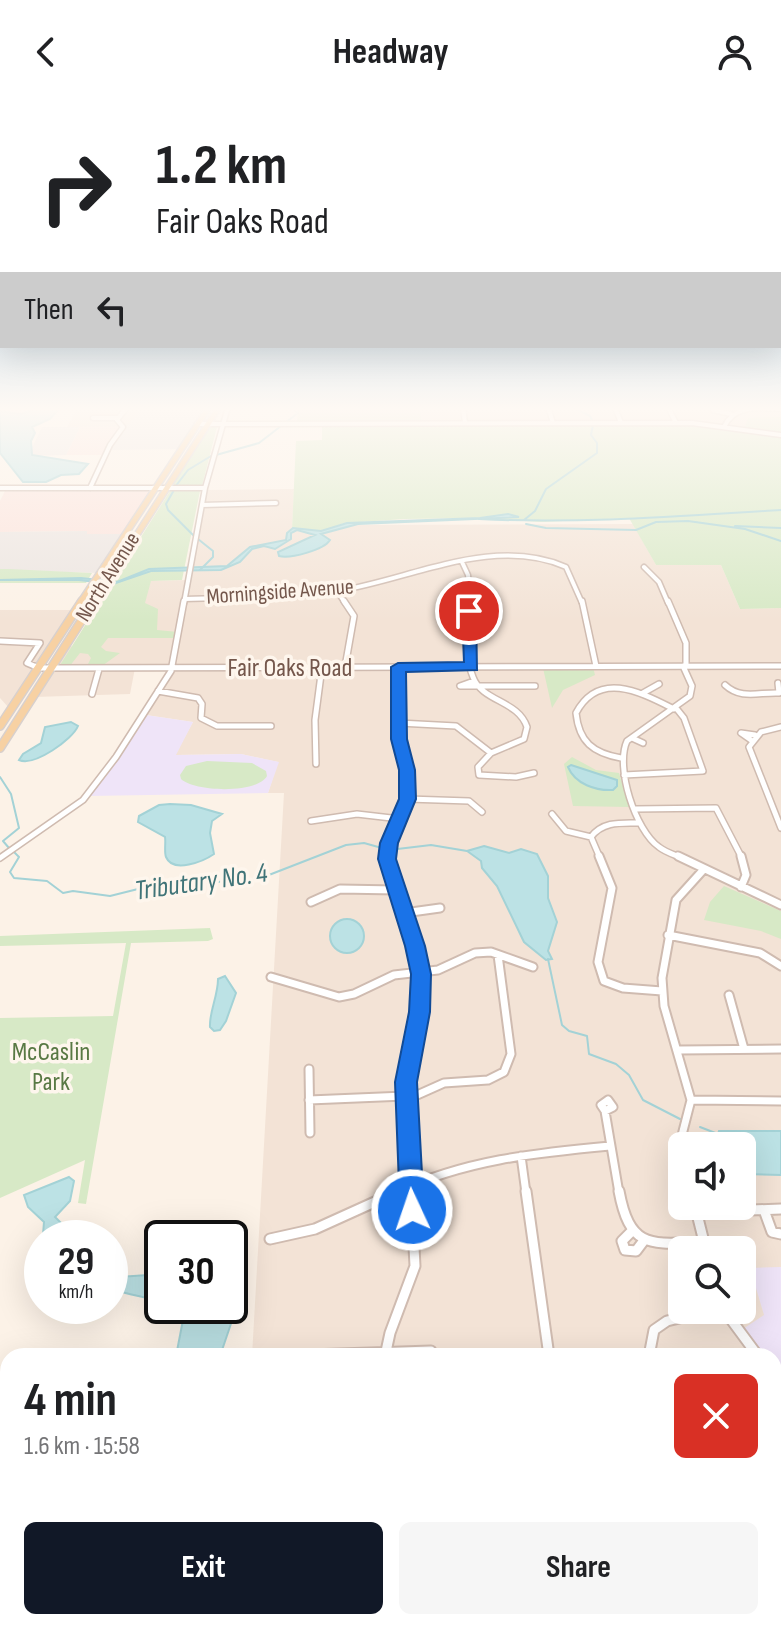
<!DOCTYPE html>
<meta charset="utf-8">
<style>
:root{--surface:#fff;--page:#f6f6f6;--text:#202124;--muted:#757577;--accent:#111827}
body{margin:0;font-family:"Sofia Sans Condensed",sans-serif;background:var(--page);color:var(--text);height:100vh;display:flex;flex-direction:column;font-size:30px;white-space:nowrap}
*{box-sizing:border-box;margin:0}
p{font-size:26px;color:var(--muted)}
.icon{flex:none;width:44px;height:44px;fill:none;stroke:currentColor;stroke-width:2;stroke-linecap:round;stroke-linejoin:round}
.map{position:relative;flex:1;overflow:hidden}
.details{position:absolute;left:0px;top:1244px;width:782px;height:282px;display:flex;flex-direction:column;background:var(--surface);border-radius:24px 24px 0 0;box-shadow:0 8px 32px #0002}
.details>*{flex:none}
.banner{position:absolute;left:0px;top:0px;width:782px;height:244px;box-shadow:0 8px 32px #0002;background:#fff;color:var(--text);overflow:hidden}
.controls{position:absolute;left:668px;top:1028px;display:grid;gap:16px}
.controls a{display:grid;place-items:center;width:88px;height:88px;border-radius:12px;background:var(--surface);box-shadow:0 8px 32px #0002;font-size:40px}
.speed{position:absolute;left:24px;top:1116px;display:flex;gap:16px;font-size:40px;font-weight:700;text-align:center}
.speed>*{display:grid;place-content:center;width:104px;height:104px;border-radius:50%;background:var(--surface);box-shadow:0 8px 32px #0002;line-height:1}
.speed small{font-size:20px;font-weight:400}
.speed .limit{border:4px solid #111;border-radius:12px;background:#fff;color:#111}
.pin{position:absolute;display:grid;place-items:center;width:68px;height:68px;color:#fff;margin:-34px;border:4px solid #fff;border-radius:50%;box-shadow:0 2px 8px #0007}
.me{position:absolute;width:88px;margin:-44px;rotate:357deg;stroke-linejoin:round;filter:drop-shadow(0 0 6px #0008)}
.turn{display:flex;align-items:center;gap:28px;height:168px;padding:0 24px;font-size:36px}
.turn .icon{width:104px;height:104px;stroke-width:2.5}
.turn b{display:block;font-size:56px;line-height:68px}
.then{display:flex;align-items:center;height:76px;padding:0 24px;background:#0003;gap:16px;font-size:30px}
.round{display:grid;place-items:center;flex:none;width:84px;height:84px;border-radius:12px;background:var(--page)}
.head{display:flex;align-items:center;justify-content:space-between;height:136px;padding:0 24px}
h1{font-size:48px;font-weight:700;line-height:60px}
.primary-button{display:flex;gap:16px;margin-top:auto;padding:16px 24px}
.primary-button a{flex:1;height:92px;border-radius:12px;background:var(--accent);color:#fff;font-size:32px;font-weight:700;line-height:92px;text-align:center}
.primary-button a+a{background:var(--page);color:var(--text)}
header{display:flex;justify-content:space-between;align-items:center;height:104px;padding:0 24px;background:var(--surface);font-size:36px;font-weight:700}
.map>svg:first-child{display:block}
.residential{fill:#f3e3d6;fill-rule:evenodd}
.commercial{fill:#fbe2db}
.industrial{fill:#ece5e1}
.education{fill:#efe4f8}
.green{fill:#d7e9c6}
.water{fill:#bce2e5;stroke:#a3d2d6;stroke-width:2}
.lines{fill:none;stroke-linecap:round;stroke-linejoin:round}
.stream{stroke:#a3d2d6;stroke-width:2}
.minor-far3-casing{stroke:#cfbbb0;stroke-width:7}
.minor-far2-casing{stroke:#cfbbb0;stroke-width:8}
.minor-far1-casing{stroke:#cfbbb0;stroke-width:11}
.minor-casing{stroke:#cfbbb0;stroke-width:13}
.major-far1-casing{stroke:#d8d0cd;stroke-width:8}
.major-casing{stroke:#d8d0cd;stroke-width:10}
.minor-far3{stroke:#fff;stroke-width:4}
.minor-far2{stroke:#fff;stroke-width:5}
.minor-far1{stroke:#fff;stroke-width:7}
.minor{stroke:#fff;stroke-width:9}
.major-far1{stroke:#f7d1a3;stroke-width:5}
.major{stroke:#f7d1a3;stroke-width:7}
.route{fill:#1a73e8;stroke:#114b97;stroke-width:2}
.labels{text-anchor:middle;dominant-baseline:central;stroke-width:7;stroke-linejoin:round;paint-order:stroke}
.far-street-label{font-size:22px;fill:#74574c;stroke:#fef6ed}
.street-label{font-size:26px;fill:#74574c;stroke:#fef6ed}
.park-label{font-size:26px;fill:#597944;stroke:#fef6ed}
.water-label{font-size:28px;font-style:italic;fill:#407478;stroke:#fef6ed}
</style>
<header><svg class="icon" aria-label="back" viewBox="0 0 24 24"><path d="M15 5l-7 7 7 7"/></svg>Headway<svg class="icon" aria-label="person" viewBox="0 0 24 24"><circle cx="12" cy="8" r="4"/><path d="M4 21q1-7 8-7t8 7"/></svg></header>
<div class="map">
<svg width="781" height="1525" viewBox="0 0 781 1525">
<rect width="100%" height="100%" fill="#fcf2e7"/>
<path class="residential" d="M111,303H194L128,323H67L77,305Z
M420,303H781V330L422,320Z
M294,385L292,425L357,421L633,420L656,461H721L740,505L781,504V560L174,563L207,386Z
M187,476L171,564H135L130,590L34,593L67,542L88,543L151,477Z
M0,506H74L9,604L0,594Z
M781,563V1525H0V1481H8V1518H774V1252H252L284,689H268L278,658L241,650L175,651L193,618L146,611L173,565ZM682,1042H742V1102H682ZM682,1146H742V1206H682Z"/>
<path class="commercial" d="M80,323H122L104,351H66Z
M6,385H152L124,430H86V427L0,428V397Z"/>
<path class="industrial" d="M143,305H206L179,345L109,346L125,323Z
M42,323H80L66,351L28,352Z
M87,427V430H124L98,469L0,466V428Z"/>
<path class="education" d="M146,611L193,618L176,651L241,650L279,658L268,689L88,692Z
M781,1163V1266L774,1262V1252H761L740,1227L764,1211L750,1164Z"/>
<path class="green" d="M298,303H420L422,320L686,319L744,325L748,314L781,313V504L740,505L721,461H656L629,414L541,418L475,414L405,415L344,419L322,427L292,425L296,337L322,336V320H297Z
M209,323H217L202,382H172Z
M170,387H200L182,476L151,477L145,499L158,505L157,526L178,528L177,534H108L101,543L106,547L120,549L102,562H87L91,554L88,550L80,549L69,563L60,561Z
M0,465H9L92,469L86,479H0Z
M593,563L595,571L563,586L552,604L543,564Z
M572,653L596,666L619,669L629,703L573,702L564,660Z
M207,657L252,659L266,667L267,672C257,690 195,688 181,675L180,671L186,662Z
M724,782L781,807V835L761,827L704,816L710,798Z
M210,824L213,835L208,837L131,839L86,1100L78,1099L85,1056L0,1094V914L113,912L126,839L0,842V832Z"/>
<path class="water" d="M42,303H61L50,315L32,323L35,329L31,337L32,351L88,360L79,370L61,371L46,378H23L0,349V307L21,310Z
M508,410L519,413L358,420L321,430L330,436C324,446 290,455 279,452L278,448L315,431L297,426L291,429V435L275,445L264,442L252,445L240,458L221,466L151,467L113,480L79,476H0L81,474L117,478L149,465L227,462L250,443L286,436L287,429L293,424L321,427L347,419L480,414Z
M71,618L78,622C73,635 34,663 19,656L23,650L41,639L45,623Z
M571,661L617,676V682L613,686C596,687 575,680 568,663Z
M170,700L191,701L222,710L212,717L210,729L214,750C204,757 173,770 166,753C164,748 166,738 165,733L138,718L139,712L159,701Z
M484,742L509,749L521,745L537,750L548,772V794L557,818L548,847L552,855L546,856L524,838L497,782L482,764L481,757L467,747Z
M330 832a17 17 0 1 1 34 0a17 17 0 1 1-34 0Z
M225,872L236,889L226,917L220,926L214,927L210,923C209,908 218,892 218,875Z
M719,1027H781V1071L742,1070V1042H724L717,1033Z
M69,1073L74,1077L70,1097L55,1113L63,1121L62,1134H42L41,1155L44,1118L28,1103L24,1091Z
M162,1170V1198C148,1192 122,1192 111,1182L119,1173Z
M230,1187L238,1199L220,1252H176L183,1216L168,1202H230Z"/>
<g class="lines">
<path class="stream" d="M573,303L590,312L593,318
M285,319L298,309L294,306
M216,351L259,339L281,322
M175,383L188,366L211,352
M174,386L166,400L168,406L194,432
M479,415C580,420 680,412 781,406
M524,416L535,407L546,385L597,349V339L591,331L593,321
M526,420L546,424L636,426L656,418L688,417L745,425L781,437
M735,422L781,424
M198,435L213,447V453L200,466
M0,673L11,690L19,724L3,737L9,744
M14,748L19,753L10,768L14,774L47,777L63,789L73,787L110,792L154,781L256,776L346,741L364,739L389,746L431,741L467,747
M548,855L562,921L569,927L587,932L589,950L616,960L629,971L643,996L680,1015
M700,1023L718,1030"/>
<g class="minor-far3-casing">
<path id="minor-far3" d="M463,303L465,319
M548,303L553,319
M615,303L621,319
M668,303L676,319
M713,306L731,310
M93,314H118
M197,320L692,319L781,331
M724,323C735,300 759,304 781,305
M0,384H205
M90,384L110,341L123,323L117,316L127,303
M202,401L276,399
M462,458L468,471L471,499
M644,463L659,478L668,499
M337,487L345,499
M185,495C236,493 288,495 338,487C412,475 493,431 566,463L582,499
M184,499L205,384L228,303"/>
</g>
<g class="minor-far2-casing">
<path id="minor-far2" d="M344,497L354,512L345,563
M471,497C470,522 463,550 473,573C482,598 518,596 527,623L524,635L491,649L478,663L479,671L516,673L534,669
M582,497L596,562
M668,497L686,539V562
M0,537L40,539L27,559L39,564L781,562
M474,577L460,582H535
M725,581C741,596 759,588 779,589L778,579
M158,587L198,594L202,600L201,614L217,622H271
M643,589L659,580
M92,590L99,565
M399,619L456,622L491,649
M781,623L761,628L749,643L781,724
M632,634L643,639
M751,636L741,629L755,631
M621,654C593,649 579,638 576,609C599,566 640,588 674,605
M316,660L315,616L322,563
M624,671L703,667L684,614L676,604
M408,695L469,697L482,708
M635,705L716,704L742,754
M552,710L566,727L591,733
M311,717L357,710L400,715
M0,754L83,696L116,653L171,567L184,497
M387,754L389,739L408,695L407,666L399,635L398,563
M600,754L591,733C603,717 621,719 639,719
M682,754C675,751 665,748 659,743C635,726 615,663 627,637L690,592L692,582L683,562"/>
</g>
<g class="minor-far1-casing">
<path id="minor-far1" d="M387,752L421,870L420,908L406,978L411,1089
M599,752L612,784L598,858L604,877L623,884L662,887
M678,752L781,801
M741,783L746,771L741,752
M311,798L340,785L396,786
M404,809L440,804
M668,831L760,849L781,862
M271,873L339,893L354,890L394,871L438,866L475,849L491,848L533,863
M729,891L744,945
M679,946L781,945
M309,965L310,1029
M309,996L405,992
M406,996L444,979L488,976L504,968L511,950L498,851
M608,996L613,1003L605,1007L601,1001Z
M691,996L781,997
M605,1007L619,1089
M682,1049V1031L691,996L664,902L662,874L676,796L704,765
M521,1052L526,1089
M395,1089C464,1056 535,1049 610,1042"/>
</g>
<g class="minor-casing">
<path id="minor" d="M526,1087L549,1252
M619,1087C630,1146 651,1140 704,1138
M695,1102L706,1146
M764,1106L772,1128L781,1130
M697,1108L781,1105
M632,1127L622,1137L625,1146L636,1147L645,1135
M270,1135L315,1125L399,1087
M724,1206L758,1252
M309,1251L431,1247
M385,1252L390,1229L415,1162L411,1087
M649,1252L654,1226L667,1217L712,1206
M774,1266L781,1271
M774,1412H781
M774,1468H781
M0,1477H8
M369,1518V1525
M153,1525L154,1518"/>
</g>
<g class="major-far1-casing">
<path id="major-far1" d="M80,499L209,303
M93,499L219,303"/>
</g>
<g class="major-casing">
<path id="major" d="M0,622L82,497
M0,644L94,497"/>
</g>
<use href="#minor-far3" class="minor-far3"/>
<use href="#minor-far2" class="minor-far2"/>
<use href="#minor-far1" class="minor-far1"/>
<use href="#minor" class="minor"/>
<use href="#major-far1" class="major-far1"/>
<use href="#major" class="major"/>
</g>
<linearGradient id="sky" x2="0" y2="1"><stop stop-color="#96c6e7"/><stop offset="0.59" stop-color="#fef9f4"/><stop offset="1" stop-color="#fef9f4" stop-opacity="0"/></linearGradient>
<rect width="781" height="517" fill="url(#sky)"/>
<path class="route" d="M469,503L476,507L477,566L406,568L407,635L415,666L416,695L398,739L396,755L425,842L431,870L430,908L417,978L424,1106L421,1113L412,1117L404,1113L400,1106L395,978L409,908L411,870L405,842L378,755L380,739L399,695V666L391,635V563L398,559L464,558L462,507Z"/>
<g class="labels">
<g class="far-street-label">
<text transform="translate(108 473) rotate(-58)">North Avenue</text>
<text transform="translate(280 488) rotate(-4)">Morningside Avenue</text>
</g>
<g class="street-label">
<text x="290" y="564">Fair Oaks Road</text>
</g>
<g class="park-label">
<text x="51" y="948">McCaslin<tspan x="51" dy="30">Park</tspan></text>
</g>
<g class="water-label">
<text transform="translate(201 778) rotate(-8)">Tributary No. 4</text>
</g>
</g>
</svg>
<div class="controls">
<a><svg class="icon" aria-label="sound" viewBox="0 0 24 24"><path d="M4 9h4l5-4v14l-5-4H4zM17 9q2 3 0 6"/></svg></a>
<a><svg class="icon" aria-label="search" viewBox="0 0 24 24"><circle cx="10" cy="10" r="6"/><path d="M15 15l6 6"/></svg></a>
</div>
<div class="speed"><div>29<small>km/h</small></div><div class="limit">30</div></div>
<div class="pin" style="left:469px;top:507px;background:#d93025"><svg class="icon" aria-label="arrive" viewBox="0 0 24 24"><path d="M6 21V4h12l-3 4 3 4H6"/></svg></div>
<svg class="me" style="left:412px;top:1106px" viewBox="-20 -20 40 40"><circle r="17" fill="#1a73e8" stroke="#fff" stroke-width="3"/><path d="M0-11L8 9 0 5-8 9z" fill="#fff"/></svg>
<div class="banner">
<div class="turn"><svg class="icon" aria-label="right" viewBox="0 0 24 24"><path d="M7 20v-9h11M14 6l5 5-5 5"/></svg><div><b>1.2 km</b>Fair Oaks Road</div></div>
<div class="then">Then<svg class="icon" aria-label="left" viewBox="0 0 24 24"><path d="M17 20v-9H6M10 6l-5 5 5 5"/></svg></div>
</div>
<section class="details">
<div class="head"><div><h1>4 min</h1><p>1.6 km · 15:58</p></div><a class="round" style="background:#d93025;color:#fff"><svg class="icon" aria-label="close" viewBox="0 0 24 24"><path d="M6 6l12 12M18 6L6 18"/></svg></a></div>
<div class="primary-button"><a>Exit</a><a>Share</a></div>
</section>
</div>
